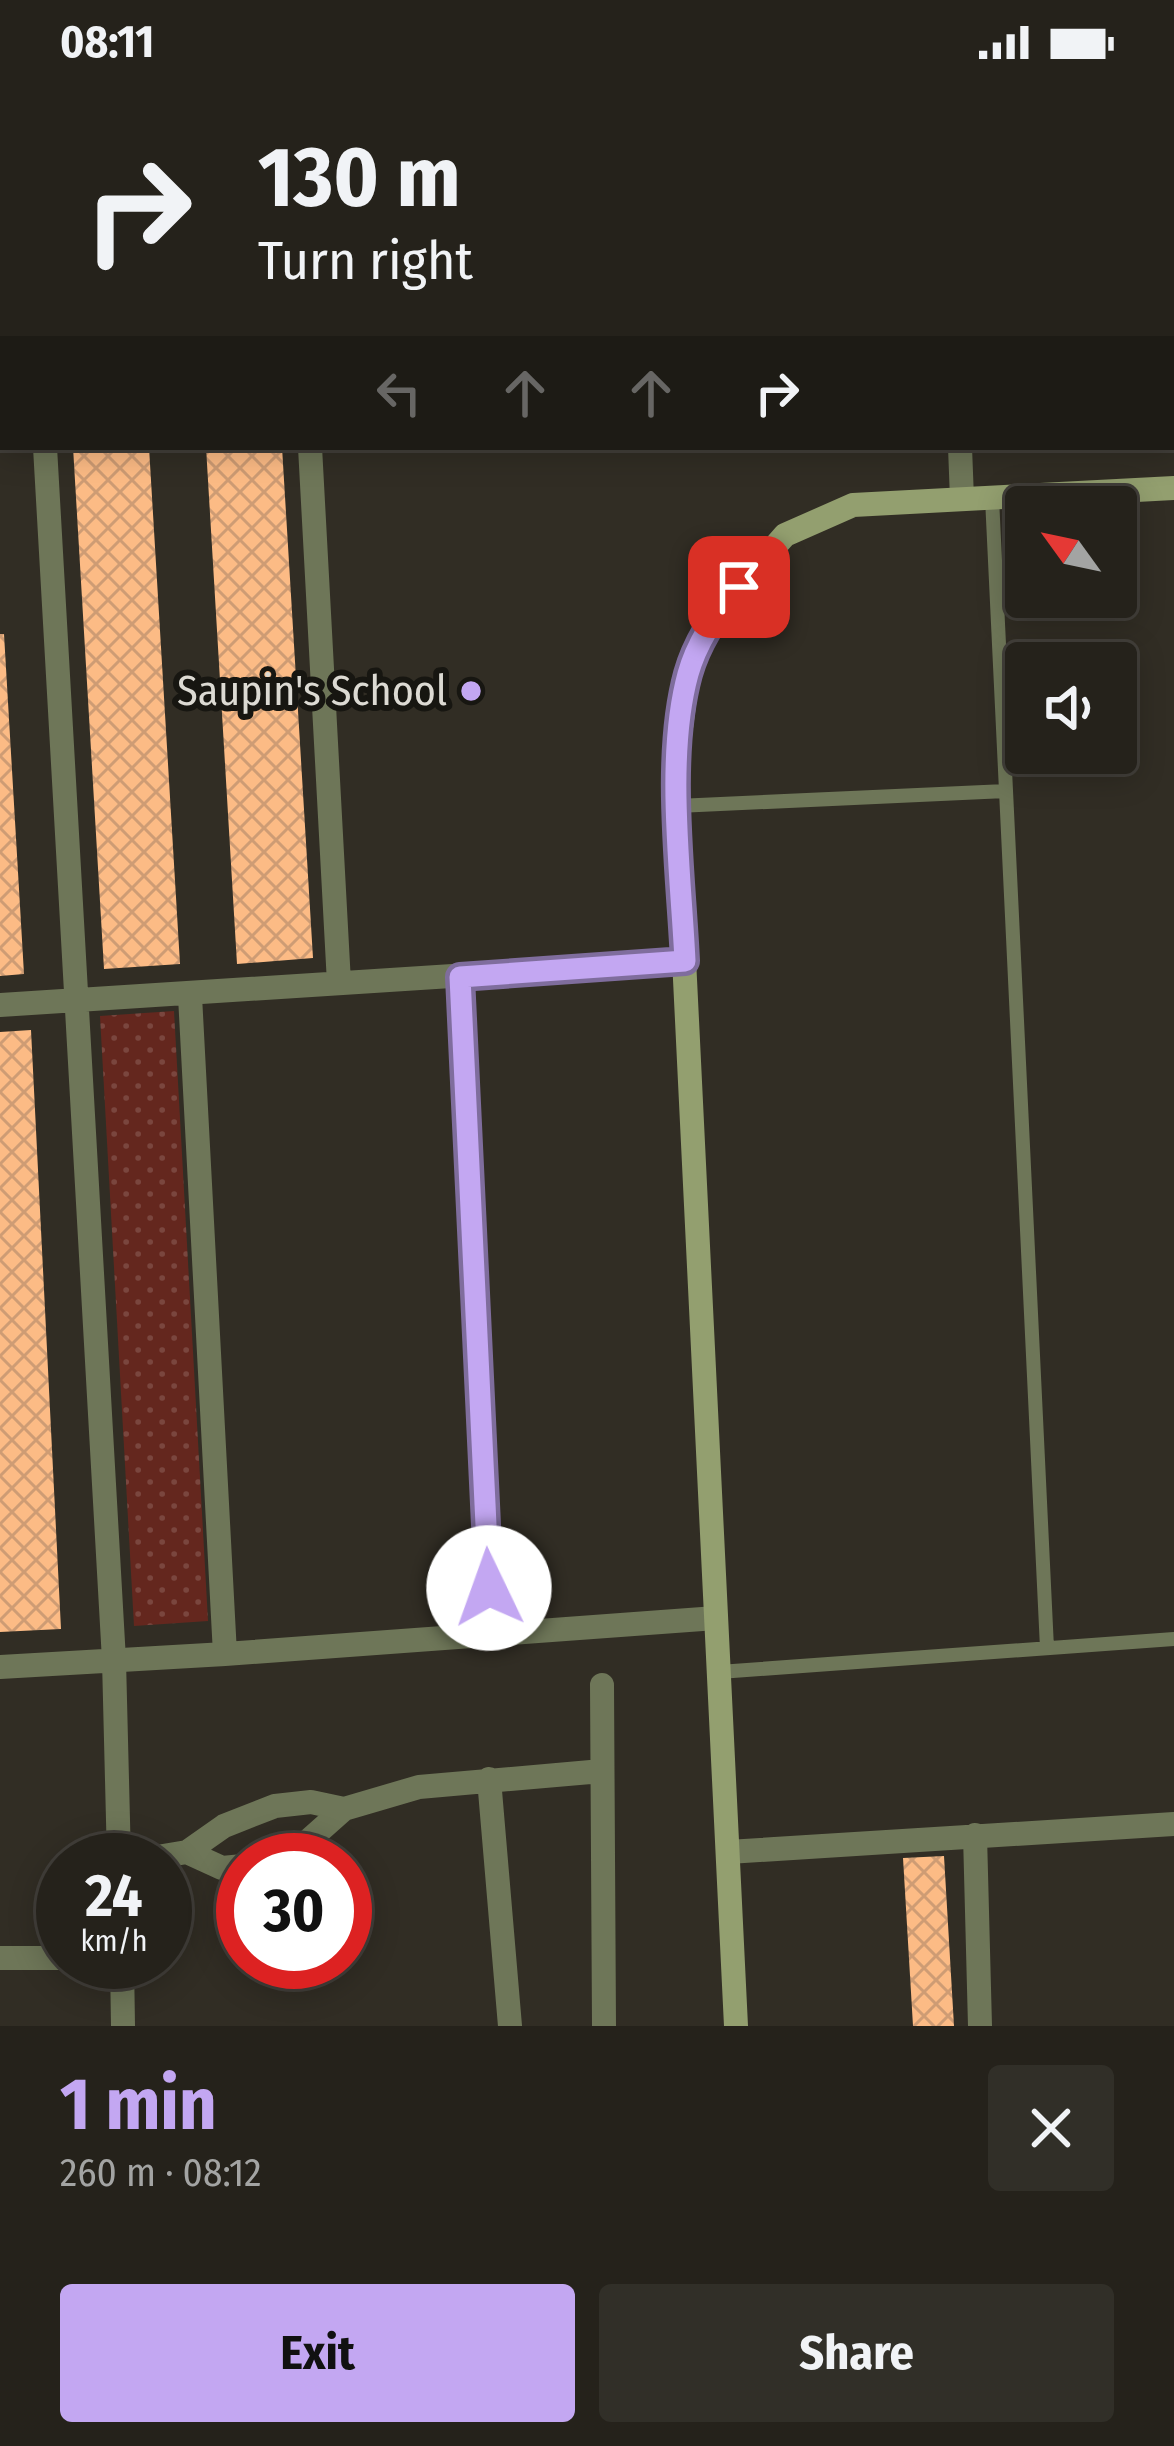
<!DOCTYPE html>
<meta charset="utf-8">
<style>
:root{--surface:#25221b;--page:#312f28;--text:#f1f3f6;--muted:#a3a4a3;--line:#423f3a;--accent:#c3a7f2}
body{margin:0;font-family:"Fira Sans Condensed",sans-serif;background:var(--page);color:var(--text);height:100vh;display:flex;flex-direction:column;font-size:45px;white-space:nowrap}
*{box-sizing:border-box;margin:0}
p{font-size:39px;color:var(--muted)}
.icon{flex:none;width:66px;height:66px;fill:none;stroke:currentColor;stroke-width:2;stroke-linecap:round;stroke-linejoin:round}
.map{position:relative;height:1942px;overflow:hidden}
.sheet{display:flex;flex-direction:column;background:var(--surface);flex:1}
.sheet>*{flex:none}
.hud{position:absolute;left:0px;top:0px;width:1176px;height:366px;box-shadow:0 6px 30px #0003,0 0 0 3px var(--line);background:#25221b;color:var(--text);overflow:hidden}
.needle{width:78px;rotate:303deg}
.controls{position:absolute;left:1005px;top:402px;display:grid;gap:24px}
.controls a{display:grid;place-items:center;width:132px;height:132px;border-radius:12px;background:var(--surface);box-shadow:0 6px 30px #0003,0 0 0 3px var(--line);font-size:60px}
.speed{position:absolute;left:36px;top:1749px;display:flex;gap:24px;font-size:60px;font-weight:700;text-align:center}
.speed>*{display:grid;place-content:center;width:156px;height:156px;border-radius:50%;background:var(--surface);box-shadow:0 6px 30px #0003,0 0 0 3px var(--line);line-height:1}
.speed small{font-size:30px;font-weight:400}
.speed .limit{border:18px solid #d22;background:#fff;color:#111}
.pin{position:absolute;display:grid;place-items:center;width:102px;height:102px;color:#fff;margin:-51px;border-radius:24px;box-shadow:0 6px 18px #0006}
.me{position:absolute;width:132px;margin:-66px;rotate:357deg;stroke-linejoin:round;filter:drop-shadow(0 0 9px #0008)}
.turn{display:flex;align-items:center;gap:42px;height:252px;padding:0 60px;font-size:54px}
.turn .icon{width:156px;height:156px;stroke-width:2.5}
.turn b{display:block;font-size:84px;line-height:102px}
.lanes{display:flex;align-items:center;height:114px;padding:0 60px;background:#0003;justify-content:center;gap:60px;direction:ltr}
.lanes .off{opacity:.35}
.round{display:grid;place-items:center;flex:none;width:126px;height:126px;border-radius:12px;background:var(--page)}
.head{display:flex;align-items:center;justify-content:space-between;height:204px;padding:0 60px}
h1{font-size:72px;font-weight:700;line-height:90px;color:var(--accent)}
.primary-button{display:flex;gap:24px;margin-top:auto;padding:24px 60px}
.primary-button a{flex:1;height:138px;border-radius:12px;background:var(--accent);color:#111;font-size:48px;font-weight:700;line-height:138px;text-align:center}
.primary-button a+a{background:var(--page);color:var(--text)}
.status{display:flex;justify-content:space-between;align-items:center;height:84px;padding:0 60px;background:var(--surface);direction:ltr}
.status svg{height:33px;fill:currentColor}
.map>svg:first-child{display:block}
.park{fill:url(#park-dots)}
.building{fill:url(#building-cross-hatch)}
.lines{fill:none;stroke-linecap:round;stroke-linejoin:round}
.lane{stroke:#6e7658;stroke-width:14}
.street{stroke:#6e7658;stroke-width:24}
.secondary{stroke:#939f6f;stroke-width:24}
.route-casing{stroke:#7f6d9d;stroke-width:30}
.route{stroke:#c3a7f2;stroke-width:21}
.poi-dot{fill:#c3a7f2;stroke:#171611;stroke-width:4.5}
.labels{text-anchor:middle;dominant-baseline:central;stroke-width:12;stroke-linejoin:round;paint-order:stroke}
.poi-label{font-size:42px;fill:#dcdad3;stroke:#171611;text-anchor:end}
</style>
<div class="status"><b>08:11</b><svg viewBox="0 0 49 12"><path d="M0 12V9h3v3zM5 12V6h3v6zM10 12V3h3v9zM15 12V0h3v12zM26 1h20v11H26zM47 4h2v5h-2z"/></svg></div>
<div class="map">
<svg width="1174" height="1942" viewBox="0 0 1174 1942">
<defs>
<pattern id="park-dots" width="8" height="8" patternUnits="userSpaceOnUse" patternTransform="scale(3)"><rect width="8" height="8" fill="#64271e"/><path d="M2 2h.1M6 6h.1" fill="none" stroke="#7a463e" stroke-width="1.8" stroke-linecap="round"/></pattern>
<pattern id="building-cross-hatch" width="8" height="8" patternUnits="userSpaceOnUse" patternTransform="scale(3)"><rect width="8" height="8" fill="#fcbb85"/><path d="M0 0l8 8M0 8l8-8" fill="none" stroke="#ce9c74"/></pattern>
</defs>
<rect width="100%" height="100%" fill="#312d24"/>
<path class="park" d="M174,927L208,1537L134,1542L100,932Z"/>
<path class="building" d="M73,363H149L180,880L104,885Z
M206,363H282L313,874L237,880Z
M0,550H4L24,890L0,892Z
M31,946L61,1545L0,1548V948Z
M944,1772L954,1942H913L903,1774Z"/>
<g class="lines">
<path class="lane" d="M992,414L1047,1564
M677,722L1006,707
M719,1588L1174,1555"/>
<path class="street" d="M157,0L158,3
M363,0V3
M559,0V3
M745,0V3
M946,0V3
M1168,0V3
M0,18H3
M1173,108L1174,129
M1173,175H1174
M0,240H3
M45,363L114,1576L119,1776
M310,363L339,899
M960,363L962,415
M461,893L491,1551
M190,912L225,1570
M0,921L685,877
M0,1583L225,1570L716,1534
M602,1601L604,1942
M489,1695L510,1942
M975,1751L980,1942
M187,1768L222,1784L243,1782
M728,1768L1174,1740
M139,1776L187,1768L224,1742L275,1722L311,1718L344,1725
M273,1776L299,1765L344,1725L419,1703L602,1687
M0,1874H63
M122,1878L123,1942"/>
<path class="secondary" d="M736,1942L675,690L688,590L716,529L785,451L853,421L1174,404"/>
</g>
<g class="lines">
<g class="route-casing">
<path id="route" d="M489,1504L460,893L685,877C681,790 665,674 688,590C697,558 717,528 739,503"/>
</g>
<use href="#route" class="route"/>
</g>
<circle class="poi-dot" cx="471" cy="607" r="12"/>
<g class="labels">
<g class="poi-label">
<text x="447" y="607">Saupin's School</text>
</g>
</g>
</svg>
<div class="controls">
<a><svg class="needle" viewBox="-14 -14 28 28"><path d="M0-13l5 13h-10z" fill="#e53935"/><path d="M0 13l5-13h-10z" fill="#a3a4a3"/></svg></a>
<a><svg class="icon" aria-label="sound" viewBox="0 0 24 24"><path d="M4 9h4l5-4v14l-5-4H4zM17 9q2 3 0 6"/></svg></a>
</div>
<div class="speed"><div>24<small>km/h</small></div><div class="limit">30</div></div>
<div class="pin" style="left:739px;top:503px;background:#d93025"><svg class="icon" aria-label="arrive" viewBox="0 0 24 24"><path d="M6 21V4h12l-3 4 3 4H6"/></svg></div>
<svg class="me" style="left:489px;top:1504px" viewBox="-20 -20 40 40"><circle r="19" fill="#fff"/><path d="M0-13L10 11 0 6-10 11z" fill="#c3a7f2"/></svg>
<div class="hud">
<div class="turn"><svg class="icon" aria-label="right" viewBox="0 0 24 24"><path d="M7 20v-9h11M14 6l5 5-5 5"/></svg><div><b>130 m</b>Turn right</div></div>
<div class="lanes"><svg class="icon off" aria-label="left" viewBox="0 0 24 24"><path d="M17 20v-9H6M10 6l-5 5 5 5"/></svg><svg class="icon off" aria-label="ahead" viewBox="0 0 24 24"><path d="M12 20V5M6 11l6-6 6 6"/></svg><svg class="icon off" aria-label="ahead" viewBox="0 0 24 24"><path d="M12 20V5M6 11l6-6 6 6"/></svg><svg class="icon" aria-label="right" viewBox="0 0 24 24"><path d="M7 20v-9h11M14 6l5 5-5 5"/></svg></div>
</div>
</div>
<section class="sheet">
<div class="head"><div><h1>1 min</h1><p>260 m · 08:12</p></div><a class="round"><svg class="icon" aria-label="close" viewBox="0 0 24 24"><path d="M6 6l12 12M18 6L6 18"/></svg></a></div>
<div class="primary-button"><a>Exit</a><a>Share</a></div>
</section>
